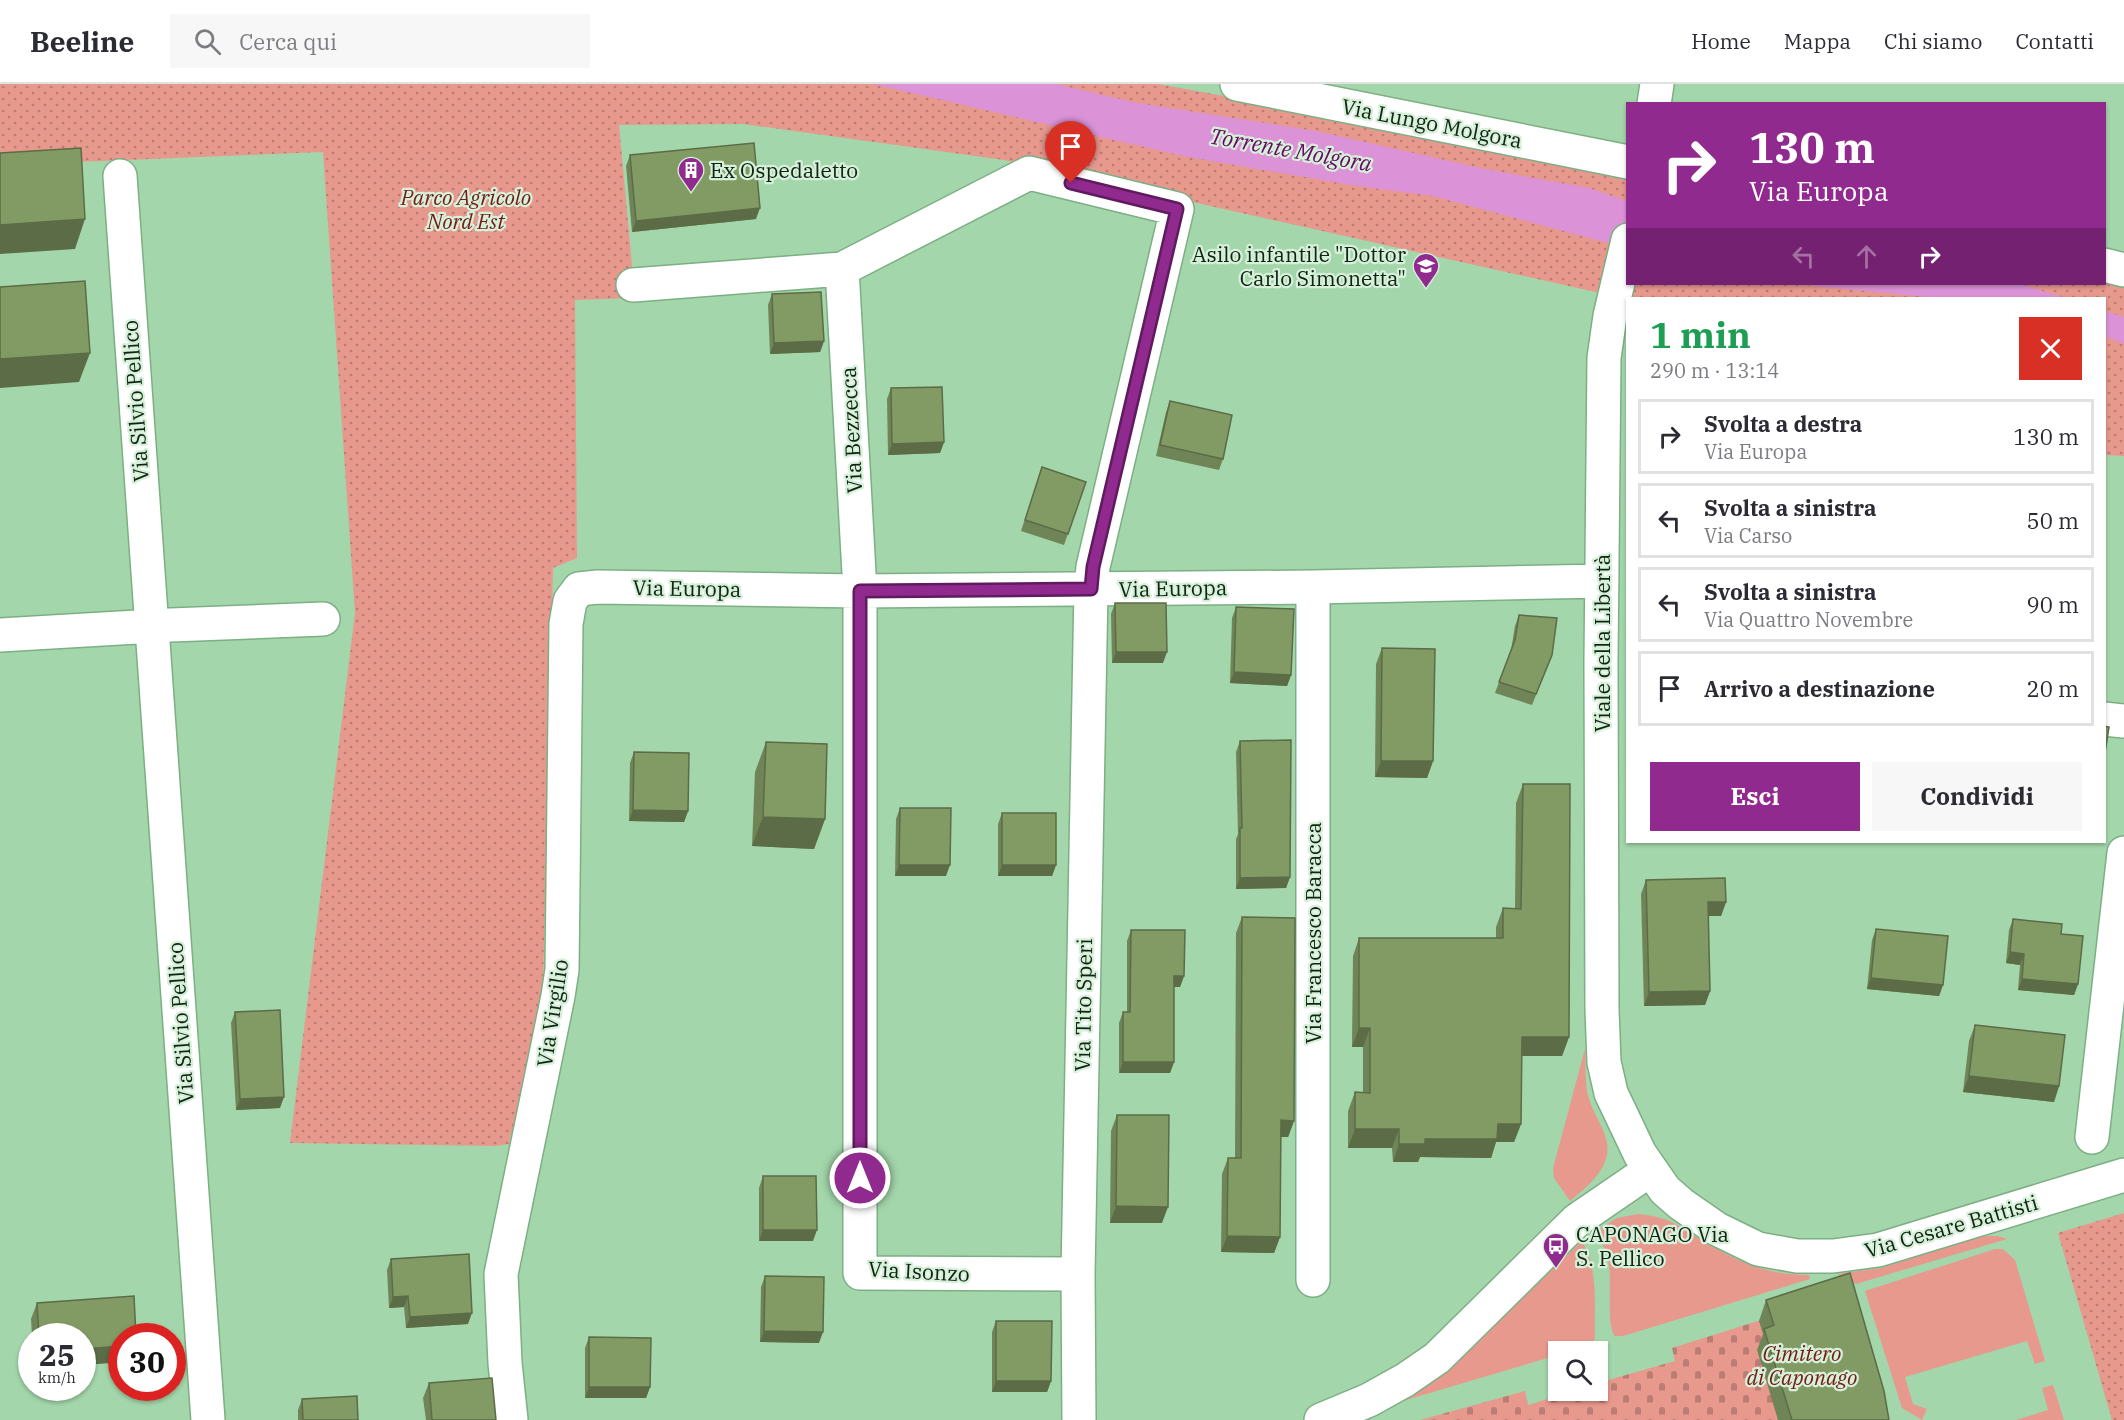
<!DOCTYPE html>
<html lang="it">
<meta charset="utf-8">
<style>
:root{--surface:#fff;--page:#f7f7f7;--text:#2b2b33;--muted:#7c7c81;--line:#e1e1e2;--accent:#912a8f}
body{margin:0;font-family:"IBM Plex Serif",serif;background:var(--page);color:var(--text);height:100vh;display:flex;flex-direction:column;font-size:22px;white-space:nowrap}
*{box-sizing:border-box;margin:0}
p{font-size:20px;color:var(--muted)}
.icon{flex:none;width:33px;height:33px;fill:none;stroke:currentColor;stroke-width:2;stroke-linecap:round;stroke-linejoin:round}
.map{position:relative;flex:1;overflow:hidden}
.drawer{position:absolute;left:1626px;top:213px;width:480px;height:546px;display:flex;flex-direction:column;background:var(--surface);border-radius:0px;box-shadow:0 2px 4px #0004}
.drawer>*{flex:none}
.top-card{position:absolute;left:1626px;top:18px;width:480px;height:183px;border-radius:0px;box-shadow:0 2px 4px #0004;background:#912a8f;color:#fff;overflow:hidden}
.controls{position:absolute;left:1548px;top:1257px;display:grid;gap:12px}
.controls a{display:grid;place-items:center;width:60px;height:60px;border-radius:0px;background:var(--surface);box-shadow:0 2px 4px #0004;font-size:30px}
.speed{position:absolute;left:18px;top:1239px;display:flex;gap:12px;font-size:30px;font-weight:700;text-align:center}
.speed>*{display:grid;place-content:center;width:78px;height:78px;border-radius:50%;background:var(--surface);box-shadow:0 2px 4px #0004;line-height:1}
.speed small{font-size:15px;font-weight:400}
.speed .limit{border:9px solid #d22;background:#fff;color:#111}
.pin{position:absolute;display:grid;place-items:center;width:51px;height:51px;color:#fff;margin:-62px -26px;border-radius:50% 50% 50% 0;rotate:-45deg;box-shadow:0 0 6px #0007}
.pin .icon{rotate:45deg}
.me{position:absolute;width:66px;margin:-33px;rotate:0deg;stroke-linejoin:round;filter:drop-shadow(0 0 4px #0008)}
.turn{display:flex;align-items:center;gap:21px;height:126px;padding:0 24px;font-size:27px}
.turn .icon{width:78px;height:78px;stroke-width:2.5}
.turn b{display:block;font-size:42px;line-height:51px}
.lanes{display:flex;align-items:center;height:57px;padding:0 24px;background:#0003;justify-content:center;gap:30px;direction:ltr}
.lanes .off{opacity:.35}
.round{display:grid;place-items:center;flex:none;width:63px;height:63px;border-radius:0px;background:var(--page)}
.overview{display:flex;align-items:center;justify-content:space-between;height:102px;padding:0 24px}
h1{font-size:36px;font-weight:700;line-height:45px;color:#1e9e55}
.button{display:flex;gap:12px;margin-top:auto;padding:12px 24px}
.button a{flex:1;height:69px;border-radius:0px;background:var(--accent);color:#fff;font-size:24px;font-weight:700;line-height:69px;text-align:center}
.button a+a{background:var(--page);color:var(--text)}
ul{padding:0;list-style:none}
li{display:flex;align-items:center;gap:18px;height:75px;margin:0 12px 9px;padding:0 12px;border:3px solid var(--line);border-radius:0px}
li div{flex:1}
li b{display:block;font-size:22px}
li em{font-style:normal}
header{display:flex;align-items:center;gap:36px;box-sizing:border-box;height:84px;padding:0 30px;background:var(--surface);border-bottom:2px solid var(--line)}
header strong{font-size:28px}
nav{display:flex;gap:33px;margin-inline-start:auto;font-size:21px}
.search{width:420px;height:54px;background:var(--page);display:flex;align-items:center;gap:15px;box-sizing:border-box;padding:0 21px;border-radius:0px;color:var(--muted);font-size:22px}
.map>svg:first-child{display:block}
.grass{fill:#e8998e}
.cemetery{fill:url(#cemetery-stones)}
.park{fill:url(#park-dots)}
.water{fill:#db92d7}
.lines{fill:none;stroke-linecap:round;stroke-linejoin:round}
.street-casing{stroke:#7daf84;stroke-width:36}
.street{stroke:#fff;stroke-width:33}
.wall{fill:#708557}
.shaded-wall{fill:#5b6c47}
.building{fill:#829b65;stroke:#5b6c47;stroke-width:1.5}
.route-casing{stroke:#5e1b5d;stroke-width:15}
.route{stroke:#912a8f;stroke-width:10}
.labels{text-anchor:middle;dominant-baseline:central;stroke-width:4.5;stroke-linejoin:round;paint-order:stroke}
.street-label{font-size:21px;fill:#102413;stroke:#d6f0d9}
.poi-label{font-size:21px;fill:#102413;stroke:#d6f0d9;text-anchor:start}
.park-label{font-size:21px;font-style:italic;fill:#741b15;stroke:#d6f0d9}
.water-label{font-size:22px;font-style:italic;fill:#650964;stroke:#d6f0d9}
</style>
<header>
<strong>Beeline</strong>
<div class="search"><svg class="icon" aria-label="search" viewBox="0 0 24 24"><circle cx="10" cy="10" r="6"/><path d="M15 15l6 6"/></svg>Cerca qui</div>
<nav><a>Home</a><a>Mappa</a><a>Chi siamo</a><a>Contatti</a></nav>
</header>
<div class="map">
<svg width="2124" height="1336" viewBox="0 0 2124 1336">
<defs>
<pattern id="cemetery-stones" width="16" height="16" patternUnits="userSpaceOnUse" patternTransform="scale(1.5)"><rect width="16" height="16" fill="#e8998e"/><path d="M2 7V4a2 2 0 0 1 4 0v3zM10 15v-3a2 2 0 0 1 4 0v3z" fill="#bb7d73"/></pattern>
<pattern id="park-dots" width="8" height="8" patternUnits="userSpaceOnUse" patternTransform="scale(1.5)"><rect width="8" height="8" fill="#e8998e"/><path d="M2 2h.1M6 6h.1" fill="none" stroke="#bb7d73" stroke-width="1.8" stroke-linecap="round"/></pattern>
</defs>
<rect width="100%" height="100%" fill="#a3d6aa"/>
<path class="grass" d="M1585,965C1586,978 1585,993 1587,1007C1590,1025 1602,1039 1606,1055C1614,1082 1588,1102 1570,1117L1554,1094L1553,1084Z
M1638,1130C1677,1133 1684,1148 1717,1165C1747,1182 1774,1191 1809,1191L1810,1195L1623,1252H1615C1606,1242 1612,1199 1609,1182C1607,1170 1602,1158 1596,1147L1617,1134Z
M1981,1152H1998L2007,1155L1856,1200L1837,1190L1881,1184Z
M1582,1157C1599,1186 1594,1222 1595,1254L1592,1260L1571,1267L1558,1268V1271L1389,1321L1447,1287Z
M1995,1165H2003L2015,1176L2045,1277L2035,1280L2027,1257L1905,1293L1913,1320L1927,1325L1922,1336L1902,1324L1865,1207Z
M2053,1301L2064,1336H2016L2048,1326L2042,1304Z"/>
<path class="cemetery" d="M1843,1210L1878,1336H1420L1525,1307L1528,1321L1574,1307L1598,1306V1299L1675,1277L1672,1264Z"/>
<path class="park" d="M0,0H1158L1602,81L1627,91L1628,200H2104L2105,191L2124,197V372L2105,371L2104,214L1627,215L1004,76L743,40L619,41L635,214L575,216L577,474L553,484L543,899L523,1049H511L509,1060L495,1062L290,1059L355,529L323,68L0,81Z
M2124,1129V1336H2112L2058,1149Z"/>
<path class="water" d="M873,0H1056L1137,19L1316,47L1485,85L1589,104L1627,117V164L1433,112L1357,102L1188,73Z
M1794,200H2020L2066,214H1938Z
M2104,227L2124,233V260L2105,252Z"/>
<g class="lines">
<g class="street-casing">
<path id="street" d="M1237,0L1628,78
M1654,20L1657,0
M120,92L208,1336
M1628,156L1610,232L1604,274L1601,577L1602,926L1604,978L1611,1009L1640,1070L1665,1106L1681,1120L1717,1145L1758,1165L1797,1172H1833L1878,1166L2124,1091
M2104,181L2124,186
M842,185L860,507V1189L1078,1190
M633,201L842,185L1029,89L1177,125L1093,483L1091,505L1078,1190L1079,1336
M1313,503V1196
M0,551L171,541L323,535
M2104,635L2124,637
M2092,1053L2124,769
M511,1336L505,1279L501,1190L558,912L562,886L566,540L570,517L579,505L598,503L860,507L1313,503L1602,497
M1321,1336L1369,1316L1405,1296L1437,1274L1577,1136L1650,1086"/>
</g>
<use href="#street" class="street"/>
</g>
<path class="wall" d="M630,71L756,135L632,148L626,82Z
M772,210L824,257L820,268L770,270L768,221Z
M891,304L944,358L940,369L888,371L887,315Z
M1170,317L1223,375L1219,386L1156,372L1166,328Z
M1042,383L1086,398L1064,461L1021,447Z
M1115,519L1163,579H1112L1111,530Z
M1236,523L1291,591L1287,602L1230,599L1232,534Z
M1519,531L1552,571L1532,621L1495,609L1511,566L1515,542Z
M1382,564L1433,677L1427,694L1375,693L1376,580Z
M1240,657L1290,793L1286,804L1236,805V755L1238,750L1236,668Z
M766,658L825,735L814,765L752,762L755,688Z
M634,668L688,727L684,738L629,737L630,679Z
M1523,700L1569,953L1562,972H1521V1040L1514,1058H1496L1491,1074L1420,1073L1418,1078H1393L1392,1064H1348V1027L1355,1008L1363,1009V963H1352L1353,872L1359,854H1496V843L1503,824L1515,825L1516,719Z
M900,724L946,792H895L896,735Z
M1002,729L1056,781L1052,792H998V740Z
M1646,796L1726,818L1721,832H1708L1710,907L1705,921L1644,922L1641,810Z
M1242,833L1294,1037L1288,1053H1281L1280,1153L1274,1169L1221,1168L1222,1090L1228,1074H1235L1236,849Z
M2013,835L2061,850L2078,900L2074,911L2018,906L2020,881L2006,879L2009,846Z
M1876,845L1943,901L1939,912L1867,905L1872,856Z
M1131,846L1184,892L1180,903H1174V978L1170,989H1119V939L1123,928H1127V857Z
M235,928L280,1024L236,1026L231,939Z
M1975,941L2059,1002L2054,1018L1963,1008L1969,957Z
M1117,1031L1162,1139H1110L1111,1047Z
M763,1092L813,1157H759V1104Z
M391,1175L468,1240L406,1244L404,1223L389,1224L387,1186Z
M765,1192L819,1259L760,1258L761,1203Z
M1766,1216L1889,1336H1778L1757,1266L1763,1250L1759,1237Z
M37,1219L122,1252V1278L82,1281V1252H32L31,1235Z
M996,1237L1051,1297L1047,1308H992V1248Z
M589,1253L650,1303L646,1314H585V1264Z
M429,1299L496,1336H426L423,1314Z
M302,1315L358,1336H298V1326Z"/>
<path class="shaded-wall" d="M760,124L756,135L632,148L636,137Z
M85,135L75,165L0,170V141Z
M824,257L820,268L770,270L774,259Z
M90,269L79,298L0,304V275Z
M944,358L940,369L888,371L892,360Z
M1116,568H1167L1163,579H1112Z
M1234,588L1291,591L1287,602L1230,599Z
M1381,677H1433L1427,694L1375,693Z
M633,726L688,727L684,738L629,737Z
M763,733L825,735L814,765L752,762Z
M899,781H950L946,792H895Z
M1002,781H1056L1052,792H998Z
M1290,793L1286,804L1236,805L1240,794Z
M1708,818H1726L1721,832H1703Z
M2010,868L2024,870L2020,881L2006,879Z
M1174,892H1184L1180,903H1170Z
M1871,894L1943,901L1939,912L1867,905Z
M2022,895L2078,900L2074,911L2018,906Z
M1710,907L1705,921L1644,922L1649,908Z
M1359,944H1370L1363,963H1352Z
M1522,953H1569L1562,972H1515Z
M1123,978H1174L1170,989H1119Z
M1969,992L2059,1002L2054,1018L1963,1008Z
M284,1013L280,1024L236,1026L240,1015Z
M1281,1036L1294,1037L1288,1053H1275Z
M1498,1040H1521L1514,1058H1496L1491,1074L1420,1073L1418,1078H1393L1399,1060Z
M1355,1045H1399L1392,1064H1348Z
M1116,1122L1168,1123L1162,1139H1110Z
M763,1146H817L813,1157H759Z
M1227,1152L1280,1153L1274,1169L1221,1168Z
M408,1212L404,1223L389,1224L393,1213Z
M472,1229L468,1240L406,1244L410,1233Z
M764,1247L823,1248L819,1259L760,1258Z
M122,1262V1278L82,1281V1265Z
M996,1297H1051L1047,1308H992Z
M589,1303H650L646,1314H585Z"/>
<path class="building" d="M754,59L760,124L636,137L630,71Z
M81,64L85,135L0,141V69Z
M85,197L90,269L0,275V203Z
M821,208L824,257L774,259L772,210Z
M942,303L944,358L892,360L891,304Z
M1170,317L1232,331L1223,375L1160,361Z
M1042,383L1086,398L1068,450L1025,436Z
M1115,519H1166L1167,568H1116Z
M1236,523L1294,525L1291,591L1234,588Z
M1519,531L1557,534L1552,571L1536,610L1499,598L1515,556Z
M1382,564L1435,565L1433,677H1381Z
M2104,642L2109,643L2104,675Z
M1291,656L1290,793L1240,794V744H1242L1240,657Z
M766,658L827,660L825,735L763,733Z
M634,668L689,669L688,727L633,726Z
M1523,700H1570L1569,953H1522L1521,1040H1498L1497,1055H1425V1060H1399V1045H1355V1008L1370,1009V944H1359V854H1503V824L1521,825Z
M900,724H951L950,781H899Z
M1002,729H1056V781H1002Z
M1725,794L1726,818H1708L1710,907L1649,908L1646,796Z
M1242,833L1295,834L1294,1037L1281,1036L1280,1153L1227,1152L1228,1074H1241Z
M2013,835L2062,840L2061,850L2083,852L2078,900L2022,895L2024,870L2010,868Z
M1876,845L1948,852L1943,901L1871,894Z
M1131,846H1185L1184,892H1174V978H1123V928H1130Z
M280,926L284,1013L240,1015L235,928Z
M1975,941L2065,951L2059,1002L1969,992Z
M1117,1031H1169L1168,1123L1116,1122Z
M763,1092H816L817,1146H763Z
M469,1170L472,1229L410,1233L408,1212L393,1213L391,1175Z
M1850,1189L1884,1307L1889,1336H1792L1764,1245L1774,1241L1766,1216Z
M765,1192L824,1193L823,1248L764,1247Z
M134,1212L136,1252H122V1262L82,1265V1252H39L37,1219Z
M996,1237H1052L1051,1297H996Z
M589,1253L651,1254L650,1303H589Z
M492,1294L496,1336H432L429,1299Z
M357,1312L358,1336H303L302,1315Z"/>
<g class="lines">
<g class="route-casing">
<path id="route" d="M860,1094V507L1091,505L1093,483L1177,125L1071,99"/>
</g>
<use href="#route" class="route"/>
</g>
<defs>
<g id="building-pin" transform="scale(1.35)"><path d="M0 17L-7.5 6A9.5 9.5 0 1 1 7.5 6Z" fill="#912a8f" stroke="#d6f0d9"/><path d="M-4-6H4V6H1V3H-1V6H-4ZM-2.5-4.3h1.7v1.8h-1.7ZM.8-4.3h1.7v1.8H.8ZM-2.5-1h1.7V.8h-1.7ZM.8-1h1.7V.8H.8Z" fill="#fff"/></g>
<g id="school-pin" transform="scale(1.35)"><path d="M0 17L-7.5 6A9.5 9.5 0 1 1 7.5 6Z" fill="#912a8f" stroke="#d6f0d9"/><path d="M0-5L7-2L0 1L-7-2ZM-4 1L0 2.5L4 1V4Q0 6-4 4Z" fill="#fff"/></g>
<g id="bus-pin" transform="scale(1.35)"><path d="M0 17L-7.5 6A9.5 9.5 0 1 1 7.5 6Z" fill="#912a8f" stroke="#d6f0d9"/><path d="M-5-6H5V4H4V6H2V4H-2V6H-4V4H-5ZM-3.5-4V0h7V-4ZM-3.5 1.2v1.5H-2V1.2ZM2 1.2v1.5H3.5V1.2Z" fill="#fff"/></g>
</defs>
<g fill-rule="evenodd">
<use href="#building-pin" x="691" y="86"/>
<use href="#school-pin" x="1426" y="182"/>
<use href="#bus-pin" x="1556" y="1162"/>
</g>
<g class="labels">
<g class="street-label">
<text transform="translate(1432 39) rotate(11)">Via Lungo Molgora</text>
<text transform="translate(135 317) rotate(-94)">Via Silvio Pellico</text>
<text transform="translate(851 346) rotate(-93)">Via Bezzecca</text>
<text transform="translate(687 504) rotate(1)">Via Europa</text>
<text transform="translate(1173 504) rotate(-1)">Via Europa</text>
<text transform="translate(1602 559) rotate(-90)">Viale della Libertà</text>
<text transform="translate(1313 849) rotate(-90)">Via Francesco Baracca</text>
<text transform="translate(1083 921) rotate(-89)">Via Tito Speri</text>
<text transform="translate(552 929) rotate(-81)">Via Virgilio</text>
<text transform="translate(180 939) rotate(-94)">Via Silvio Pellico</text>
<text transform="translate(1951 1142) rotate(-16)">Via Cesare Battisti</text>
<text transform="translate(919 1187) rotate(3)">Via Isonzo</text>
</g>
<g class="poi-label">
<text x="710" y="86">Ex Ospedaletto</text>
<text x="1406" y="170" text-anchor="end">Asilo infantile "Dottor<tspan x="1406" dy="24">Carlo Simonetta"</tspan></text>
<text x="1576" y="1150">CAPONAGO Via<tspan x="1576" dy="24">S. Pellico</tspan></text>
</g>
<g class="park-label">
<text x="466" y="113">Parco Agricolo<tspan x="466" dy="24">Nord Est</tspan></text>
<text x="1802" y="1269">Cimitero<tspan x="1802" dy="24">di Caponago</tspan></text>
</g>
<g class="water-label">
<text transform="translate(1291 65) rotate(10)">Torrente Molgora</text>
</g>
</g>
</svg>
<div class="controls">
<a><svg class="icon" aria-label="search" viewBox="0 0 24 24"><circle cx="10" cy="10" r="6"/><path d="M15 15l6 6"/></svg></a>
</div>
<div class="speed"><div>25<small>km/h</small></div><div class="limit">30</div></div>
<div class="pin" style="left:1071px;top:99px;background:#d93025"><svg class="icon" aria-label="arrive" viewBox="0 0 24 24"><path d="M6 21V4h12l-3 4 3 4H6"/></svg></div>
<svg class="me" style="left:860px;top:1094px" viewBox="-20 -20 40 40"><circle r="17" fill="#912a8f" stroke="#fff" stroke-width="3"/><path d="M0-11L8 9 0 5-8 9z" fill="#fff"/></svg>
<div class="top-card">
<div class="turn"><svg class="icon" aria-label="right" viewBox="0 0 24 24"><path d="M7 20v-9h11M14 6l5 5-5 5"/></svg><div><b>130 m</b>Via Europa</div></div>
<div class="lanes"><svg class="icon off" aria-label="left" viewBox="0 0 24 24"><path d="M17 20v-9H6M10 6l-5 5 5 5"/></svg><svg class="icon off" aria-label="ahead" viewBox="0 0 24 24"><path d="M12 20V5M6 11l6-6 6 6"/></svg><svg class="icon" aria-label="right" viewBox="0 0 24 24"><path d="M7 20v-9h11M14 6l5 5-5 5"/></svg></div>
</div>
<section class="drawer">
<div class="overview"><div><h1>1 min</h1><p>290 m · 13:14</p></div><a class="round" style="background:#d93025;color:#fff"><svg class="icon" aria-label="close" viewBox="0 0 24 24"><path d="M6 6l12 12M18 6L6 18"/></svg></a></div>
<ul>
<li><svg class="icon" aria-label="right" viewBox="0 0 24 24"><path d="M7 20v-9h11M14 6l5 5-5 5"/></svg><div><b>Svolta a destra</b><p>Via Europa</p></div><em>130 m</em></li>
<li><svg class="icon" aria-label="left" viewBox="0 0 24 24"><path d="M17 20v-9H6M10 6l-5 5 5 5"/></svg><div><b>Svolta a sinistra</b><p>Via Carso</p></div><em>50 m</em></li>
<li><svg class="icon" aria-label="left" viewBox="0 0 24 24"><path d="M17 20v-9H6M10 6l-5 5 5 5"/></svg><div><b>Svolta a sinistra</b><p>Via Quattro Novembre</p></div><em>90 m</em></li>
<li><svg class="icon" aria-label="arrive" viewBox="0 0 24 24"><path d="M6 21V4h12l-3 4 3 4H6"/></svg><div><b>Arrivo a destinazione</b></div><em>20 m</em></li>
</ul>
<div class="button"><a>Esci</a><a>Condividi</a></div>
</section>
</div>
